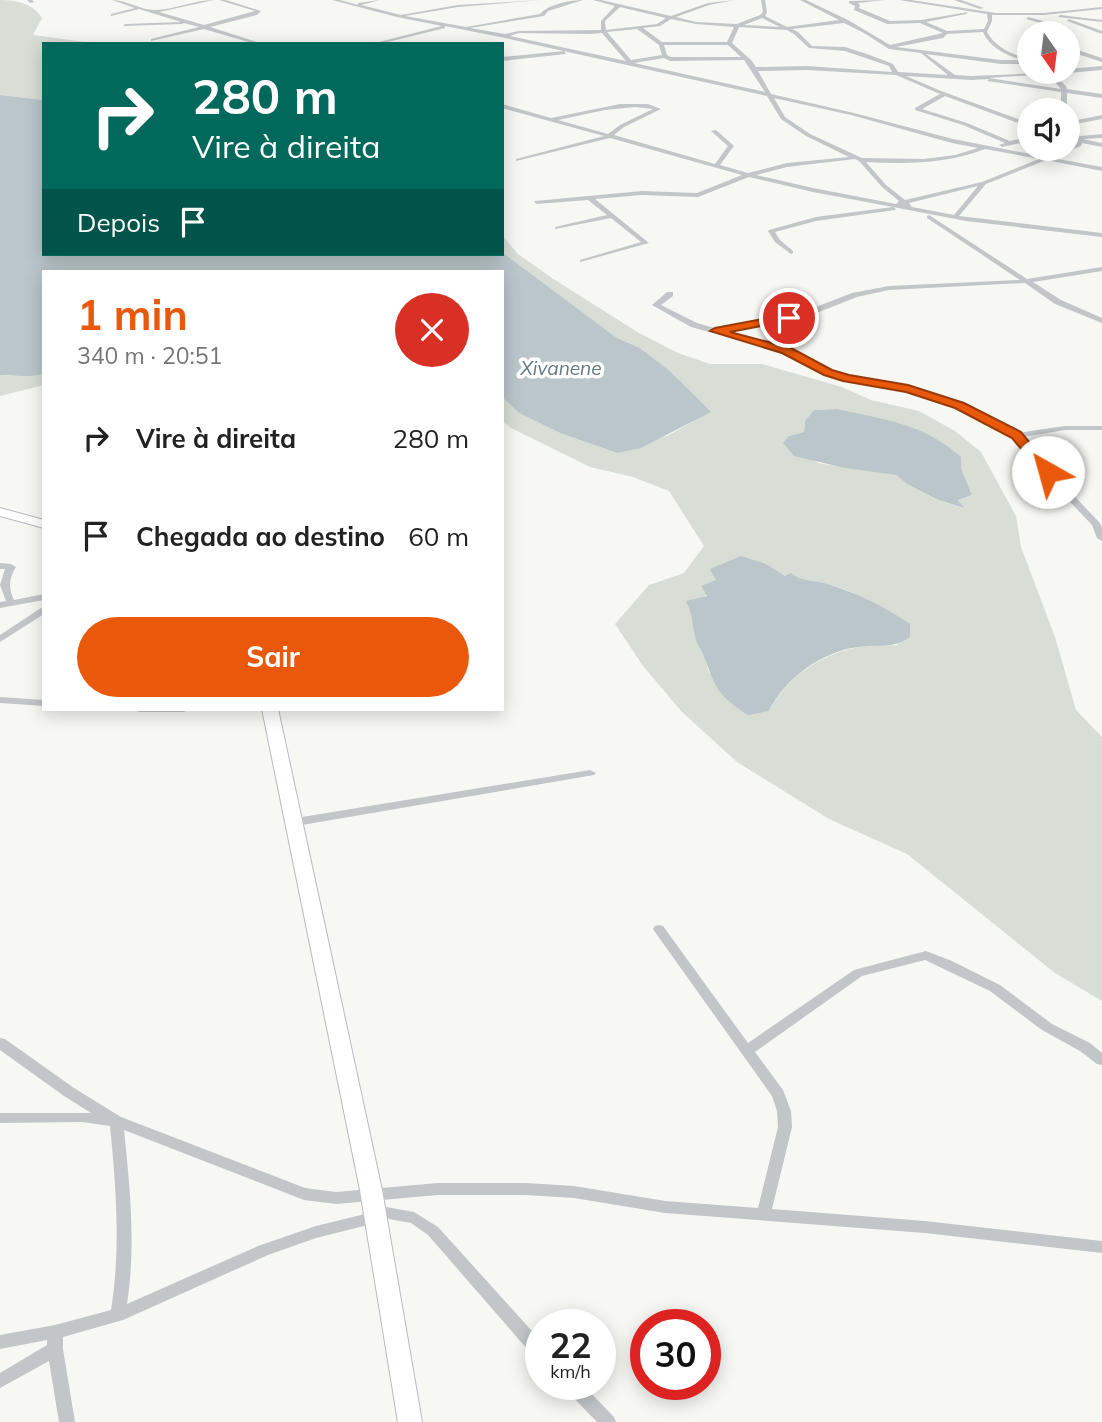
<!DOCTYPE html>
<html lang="pt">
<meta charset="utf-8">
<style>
:root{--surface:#fff;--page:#f6f6f6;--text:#222;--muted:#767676;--accent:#ea580c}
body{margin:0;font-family:Mulish,sans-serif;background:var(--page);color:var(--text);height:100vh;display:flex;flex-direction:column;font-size:26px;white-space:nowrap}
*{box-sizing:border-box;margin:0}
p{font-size:23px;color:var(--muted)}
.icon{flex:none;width:38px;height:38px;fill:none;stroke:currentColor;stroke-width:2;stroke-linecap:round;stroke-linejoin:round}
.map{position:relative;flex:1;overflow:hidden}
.details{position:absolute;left:42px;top:270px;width:462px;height:441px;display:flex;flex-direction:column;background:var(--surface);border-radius:0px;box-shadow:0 4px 18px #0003}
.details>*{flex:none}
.top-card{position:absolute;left:42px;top:42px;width:462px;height:214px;border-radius:0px;box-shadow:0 4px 18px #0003;background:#00695c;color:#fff;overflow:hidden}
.needle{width:46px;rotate:166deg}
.fabs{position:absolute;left:1017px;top:21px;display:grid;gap:14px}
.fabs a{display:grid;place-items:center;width:63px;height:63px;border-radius:50%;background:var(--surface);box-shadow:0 4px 18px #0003;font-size:35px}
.speed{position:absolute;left:525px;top:1309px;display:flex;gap:14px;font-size:35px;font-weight:700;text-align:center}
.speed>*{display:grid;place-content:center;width:91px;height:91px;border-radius:50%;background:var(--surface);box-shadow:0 4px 18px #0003;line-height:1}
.speed small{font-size:18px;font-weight:400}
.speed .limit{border:10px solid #d22;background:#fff;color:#111}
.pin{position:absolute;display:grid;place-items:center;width:60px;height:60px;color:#fff;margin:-30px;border:4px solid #fff;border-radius:50%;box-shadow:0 2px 7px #0007}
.me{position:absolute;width:77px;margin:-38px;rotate:322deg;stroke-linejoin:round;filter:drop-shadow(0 0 5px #0008)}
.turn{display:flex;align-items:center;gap:24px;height:147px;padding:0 35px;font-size:32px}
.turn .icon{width:91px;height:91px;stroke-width:2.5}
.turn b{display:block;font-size:49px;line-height:60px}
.then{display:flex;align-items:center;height:66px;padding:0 35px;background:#0003;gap:14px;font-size:26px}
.round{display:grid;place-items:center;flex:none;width:74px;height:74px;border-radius:37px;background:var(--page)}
.overview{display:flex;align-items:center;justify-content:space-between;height:119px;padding:0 35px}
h1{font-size:42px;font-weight:700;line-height:52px;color:var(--accent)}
.button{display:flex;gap:14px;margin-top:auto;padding:14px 35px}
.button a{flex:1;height:80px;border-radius:42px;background:var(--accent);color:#fff;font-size:28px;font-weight:700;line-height:80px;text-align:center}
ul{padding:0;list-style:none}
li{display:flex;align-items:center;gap:21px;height:98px;padding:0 35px}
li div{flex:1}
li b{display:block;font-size:26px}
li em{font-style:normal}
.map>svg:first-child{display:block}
.green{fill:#d8ded5;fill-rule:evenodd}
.water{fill:#bac6ca}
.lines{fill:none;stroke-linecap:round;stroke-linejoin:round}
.secondary-casing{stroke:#b6bbc0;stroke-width:2}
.minor{fill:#c2c6c9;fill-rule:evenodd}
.secondary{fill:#fff;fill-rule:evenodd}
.route{fill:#ea580c;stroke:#983908;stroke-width:2}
.labels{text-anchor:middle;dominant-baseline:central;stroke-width:7;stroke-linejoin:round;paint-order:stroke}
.far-water-label{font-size:19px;font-style:italic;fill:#617881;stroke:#fff}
</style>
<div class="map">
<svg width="1102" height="1422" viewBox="0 0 1102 1422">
<rect width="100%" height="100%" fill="#f7f7f4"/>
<path class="green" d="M0,0C16,0 34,4 42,18L33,35L101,44H44V100L0,95Z
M502,235L518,254L552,278L639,333L678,353L710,364H762L842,387L871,400L919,411L955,431L981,452L1016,516L1021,547L1055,637L1076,710L1102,737V1001L1055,973L907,854L829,819L737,762L682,712L643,666L615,624L649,585L684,573L704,546L669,491L633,477L590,467L511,428L502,421V397L519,413L560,433L617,453L669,435L710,412L670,371L640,348L617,338L502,252ZM837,409L961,468L972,495L958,500L963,508L937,500L907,484L896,475L818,463L789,436L804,432L805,421L814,410ZM766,564C790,587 829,577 857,595C870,604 888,632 898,645C884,646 868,644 854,648C820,655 785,679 769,711L709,673L703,652L694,636L693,614L716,580Z
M44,374V385L0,396V375C18,375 25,378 44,374Z"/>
<path class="water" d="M0,95L44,100V254L502,252L617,338L640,348L670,371L711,412L641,448L617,453L560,433L519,413L502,397V271H44V374C25,378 18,375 0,375Z
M837,409C885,420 923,423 961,457V468L972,495L958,500L964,508L938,500L907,484L896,475L845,468L794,456L783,443L789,436L804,432L805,421L814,410Z
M741,556L766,564L785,576L791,573C802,582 814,580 827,584C856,592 885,607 910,624V637C894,649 878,644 858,647C823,651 784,679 769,711L748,715C716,694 716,688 703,654C700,647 695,641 694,633C692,620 692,613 686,601L707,596L701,586L716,580L710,569Z"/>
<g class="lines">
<g class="secondary-casing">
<path id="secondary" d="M0,508L44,520V528L0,516Z
M262,709H278L382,1190L422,1422H398L360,1190Z"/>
</g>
<path class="minor" d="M27,0H32L34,2L30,3Z
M112,0C126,0 141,10 154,10C174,10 194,0 214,0L159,12L204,25L255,11L219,0H226L261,11L257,15L210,27L263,44H255L204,29L151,41V39L199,27L184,23L182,24L123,26L125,24L181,22L139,9L111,16V14L135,8Z
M332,0H340L358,5V3L380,0L361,5L401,15L458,5L542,0L458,7L405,16L466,27L540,14C549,4 571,0 583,0L548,11L544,16L470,28L505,34L519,31L601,30V21L615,6L593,0H601L671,16L708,3L735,0L709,5L676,17L696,22L737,24L760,15L763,12L761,0H765L767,12L765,16L787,27L839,20L800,0H806L848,20L890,45L943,33L920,23L887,24L854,10L855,6L849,3V1L885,0L858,3L860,5L859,8L890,21L921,20L968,12L966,14L926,22L947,31L984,29L988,21L987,14L899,0H911L996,13H1044L1102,7V9L1044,15H992V21L987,32C996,48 1012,54 1028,59L1029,64H1001L926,54L955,75L972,76L1064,72L1054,74L1066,86L1067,89L1102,94V98L1067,93V110H1061V92L987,81L989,79L972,80L906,76L941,91L1029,123V127L945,96L922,109L967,123L1010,141L1029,137V141L1002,147L999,145L1005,143L963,125L915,110V108L940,94L896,75L807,70L758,71L771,94L854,113L953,139L1045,157L1076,144L1077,142L1068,141V137L1076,139L1068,129V122L1102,115V119L1070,125L1080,136L1102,134V138L1083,139L1102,143V147L1082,143L1081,146L1052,158L1102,167V171L1046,160L986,184L959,216L1102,233V237L966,221L893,207L896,209L895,210L816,221L775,232L780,240L793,251V253L791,254L775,242L768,231L769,230L816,217L893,207L813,192L749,177L698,197L642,195L595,199L649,243L580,262V260L641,242L611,218L555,229V227L607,215L588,200L537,204L534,202L535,201L642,191L697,193L742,175L610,138L516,161V159L604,136L502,108V104L551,118L620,104H648L661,109L624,127L614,135L715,164L728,146L711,131L716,130L734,146L720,165L748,173L787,163L849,157L806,136L781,119L767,96L505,38L445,26V28L380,44H371L442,26L397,17ZM620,7L666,18L657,24L606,30L605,21ZM762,18L780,27L744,25ZM671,19L696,24L734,27L727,42H662L643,28L660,26ZM844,23L864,33L889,49L921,53L948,75L898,72L893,64L867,54L845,47L812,46L798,32L792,29ZM739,27L787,30L794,34L809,48L845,51L889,66L892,72L807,66L756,67L752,61L732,43ZM637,29L659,45L662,55L631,60L607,32ZM983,32C990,48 1006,55 1022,60H1001L896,47L943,38L947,34ZM519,33L590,34L602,33L626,61L510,36ZM664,45H728L741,57H671L667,55ZM664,58L670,61L744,60L765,92L634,63ZM1048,74L1061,89L989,78ZM774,98L851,115L952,143L978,148L955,155L924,159L862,158L810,134L785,117ZM635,107L653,109L620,125L608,134L558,120L605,110ZM985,149L1039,159L982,182L905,200L886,185L866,162C907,164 946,164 985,149ZM855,159L859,161L882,187L899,201L896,204L813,188L756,175L787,167ZM978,186L954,215L912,207L909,203Z
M954,0H961L984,8L980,9Z
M1060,15L1102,20V22L1058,17Z
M1028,17L1055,24V33H1051V26L1026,19Z
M1069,19L1102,31V34L1067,21Z
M1068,47L1102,58V62L1068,51Z
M564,51L566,54L502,61V57Z
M1102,66V70L1068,73L1066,72L1068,69Z
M929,215L1027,279L1102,267V271L1033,282L1061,300L1102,318V323L1055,304L1025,283L889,290L857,297L814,314L772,325L726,331L789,348L830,370L911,387L963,403L1017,433L1065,426H1102V430H1065L1023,437L1062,483L1099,522L1102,527V541L1097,538L1092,525L1056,487L1020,442L996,427L957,407L906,391L825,374L783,352L691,327L652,305L667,292H673V296L661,305L697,323L718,329L769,321L808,310L852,293L889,286L1020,280L927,218V216Z
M0,563L11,564L16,567C9,578 8,588 14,600L44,594V600L0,608V602L6,601L0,585L5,569H0Z
M44,606V614L0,642V635Z
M0,697L44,700V706L0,703Z
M134,709H189L184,712H139Z
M590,770L596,773L594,775L296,826L290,822L296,818Z
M659,925L663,926L748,1043L854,970L926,951L952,961L1000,985L1052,1024L1090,1043L1102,1053V1065L1097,1064L1080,1051L1042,1030L990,991L925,960L862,976L755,1052L783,1090L791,1111L792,1127L772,1209L925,1221L1102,1241V1253L925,1233L665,1213L574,1198L526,1195H438L336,1204L304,1200L124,1130C130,1188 136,1246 127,1304L258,1246L316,1226L369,1213L370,1207L375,1205L414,1212L438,1227L541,1341V1360L535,1358L428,1235L411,1223L383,1218L381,1221L376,1223L316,1238L268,1255L123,1320L63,1337V1349L75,1422H59L49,1361L0,1388V1373L47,1345V1340L0,1349V1335L55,1325L111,1310C121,1248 116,1187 110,1126L82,1122L0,1123V1113H91L64,1096L0,1050V1038L5,1039L74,1088L121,1117L305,1188L336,1192L438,1183H526L574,1186L665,1201L758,1208L778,1127L777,1111L772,1096L655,932L653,929L655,926Z
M563,1384H582L614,1417L616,1422H597L565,1389Z"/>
<use href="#secondary" class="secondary"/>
</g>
<path class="route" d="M789,314L793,315V320L730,332L791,348L832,370L849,375L908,385L964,403L1021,432L1054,472L1052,475H1043L1012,438L955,408L906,392L843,381L824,375L782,353L710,331L715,328Z"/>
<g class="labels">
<g class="far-water-label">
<text x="561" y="368">Xivanene</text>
</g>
</g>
</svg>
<div class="fabs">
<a><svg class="needle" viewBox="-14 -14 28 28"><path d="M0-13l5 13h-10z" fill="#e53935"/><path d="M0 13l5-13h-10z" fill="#767676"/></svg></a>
<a><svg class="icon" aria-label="sound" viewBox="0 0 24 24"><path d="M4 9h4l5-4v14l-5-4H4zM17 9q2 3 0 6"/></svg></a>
</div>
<div class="speed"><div>22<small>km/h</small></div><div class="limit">30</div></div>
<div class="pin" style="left:789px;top:318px;background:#d93025"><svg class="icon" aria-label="arrive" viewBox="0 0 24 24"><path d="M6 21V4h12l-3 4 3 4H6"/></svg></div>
<svg class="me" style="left:1048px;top:472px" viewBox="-20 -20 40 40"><circle r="19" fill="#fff"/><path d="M0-13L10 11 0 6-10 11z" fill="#ea580c"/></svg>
<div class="top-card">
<div class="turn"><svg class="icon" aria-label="right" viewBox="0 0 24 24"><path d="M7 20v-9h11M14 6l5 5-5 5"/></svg><div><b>280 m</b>Vire à direita</div></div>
<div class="then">Depois<svg class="icon" aria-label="arrive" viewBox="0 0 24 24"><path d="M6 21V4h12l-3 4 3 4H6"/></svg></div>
</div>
<section class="details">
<div class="overview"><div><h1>1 min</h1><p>340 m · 20:51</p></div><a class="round" style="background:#d93025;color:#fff"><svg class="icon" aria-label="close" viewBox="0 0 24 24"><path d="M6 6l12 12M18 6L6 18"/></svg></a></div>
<ul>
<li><svg class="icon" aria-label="right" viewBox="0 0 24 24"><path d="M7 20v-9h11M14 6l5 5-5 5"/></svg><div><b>Vire à direita</b></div><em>280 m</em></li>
<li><svg class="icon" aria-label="arrive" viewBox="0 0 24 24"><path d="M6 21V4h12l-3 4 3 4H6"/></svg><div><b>Chegada ao destino</b></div><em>60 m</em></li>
</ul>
<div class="button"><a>Sair</a></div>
</section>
</div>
